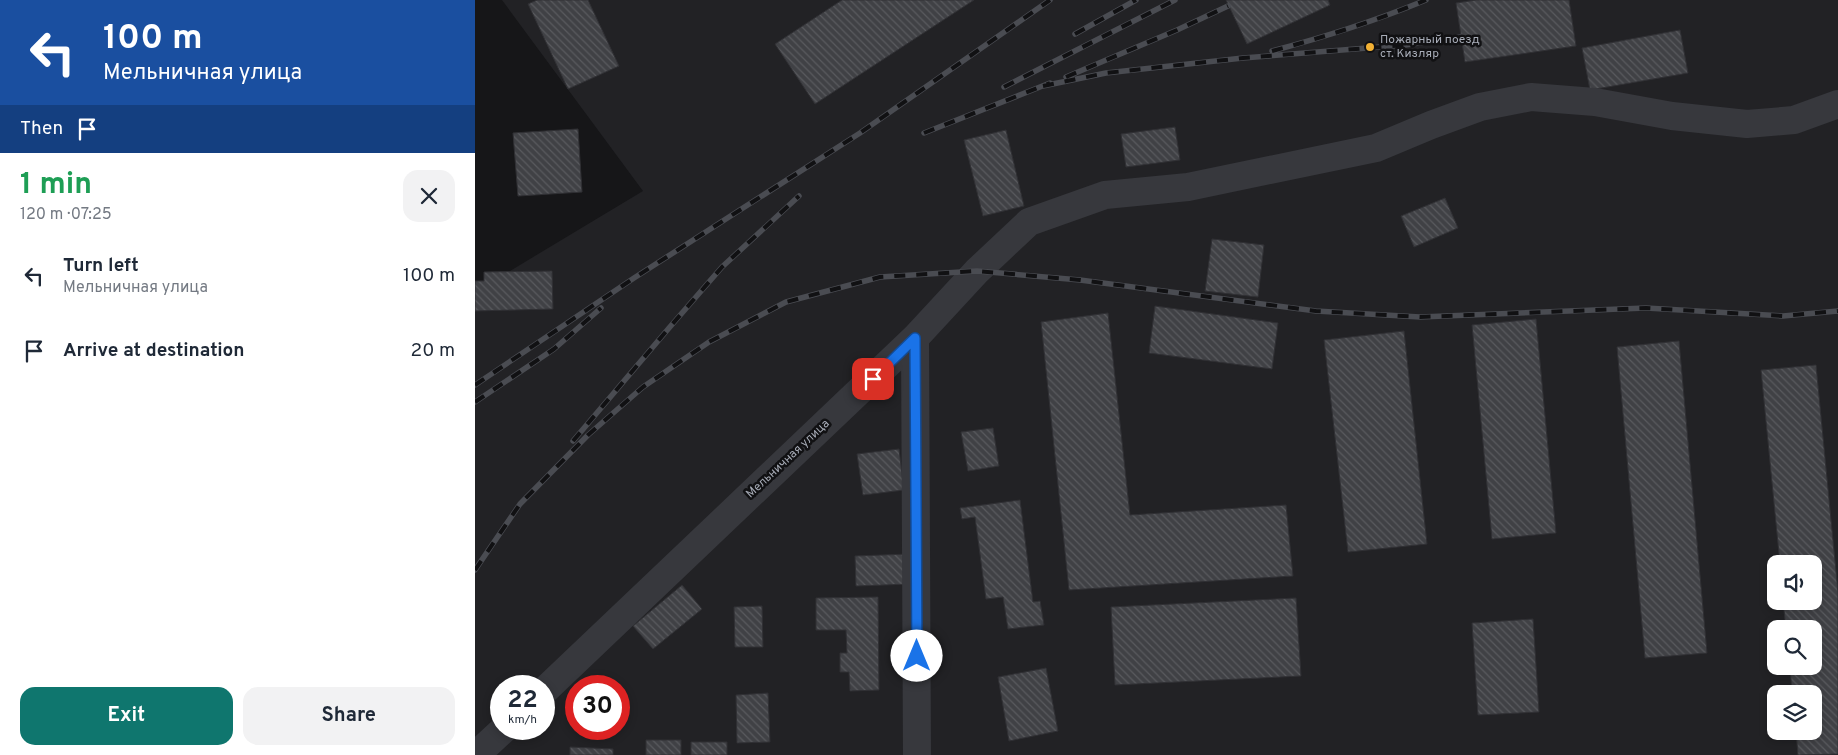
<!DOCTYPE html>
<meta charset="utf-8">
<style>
:root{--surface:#fff;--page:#f2f2f3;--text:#1f2937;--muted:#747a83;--accent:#0f766e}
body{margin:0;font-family:Overpass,sans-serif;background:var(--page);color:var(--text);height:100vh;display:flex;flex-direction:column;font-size:19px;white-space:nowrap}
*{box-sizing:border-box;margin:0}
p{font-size:16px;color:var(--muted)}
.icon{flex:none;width:28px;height:28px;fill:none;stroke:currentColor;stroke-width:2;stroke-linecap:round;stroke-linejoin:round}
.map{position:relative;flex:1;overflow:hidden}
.drawer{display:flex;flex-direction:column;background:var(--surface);width:475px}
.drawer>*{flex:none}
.banner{background:#1a4fa0;color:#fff;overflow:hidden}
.tools{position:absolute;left:1292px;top:555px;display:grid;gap:10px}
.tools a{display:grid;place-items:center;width:55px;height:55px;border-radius:10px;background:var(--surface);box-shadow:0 2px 8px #0003;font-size:25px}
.speed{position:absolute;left:15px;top:675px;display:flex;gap:10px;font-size:25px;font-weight:700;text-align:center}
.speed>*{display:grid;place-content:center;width:65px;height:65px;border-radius:50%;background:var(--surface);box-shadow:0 2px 8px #0003;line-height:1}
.speed small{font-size:12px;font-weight:400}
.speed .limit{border:8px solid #d22;background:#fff;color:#111}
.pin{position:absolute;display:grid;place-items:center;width:42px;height:42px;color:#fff;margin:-21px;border-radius:10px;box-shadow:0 2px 8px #0006}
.me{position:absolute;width:55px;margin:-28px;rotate:0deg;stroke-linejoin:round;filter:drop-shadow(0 0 4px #0008)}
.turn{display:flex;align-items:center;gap:18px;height:105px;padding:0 20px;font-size:22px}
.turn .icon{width:65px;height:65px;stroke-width:2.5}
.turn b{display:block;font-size:35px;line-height:42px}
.then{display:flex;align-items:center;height:48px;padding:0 20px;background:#0003;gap:10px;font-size:19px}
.round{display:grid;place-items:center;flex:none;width:52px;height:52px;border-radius:15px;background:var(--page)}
.headline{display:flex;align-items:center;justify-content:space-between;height:85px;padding:0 20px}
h1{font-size:30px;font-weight:700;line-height:38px;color:#1e9e55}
.cta{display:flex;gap:10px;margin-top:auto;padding:10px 20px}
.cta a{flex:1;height:58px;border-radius:15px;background:var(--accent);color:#fff;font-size:20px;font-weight:700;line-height:58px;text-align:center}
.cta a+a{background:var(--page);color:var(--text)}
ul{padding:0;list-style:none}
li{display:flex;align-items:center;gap:15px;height:75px;padding:0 20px}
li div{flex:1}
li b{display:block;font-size:19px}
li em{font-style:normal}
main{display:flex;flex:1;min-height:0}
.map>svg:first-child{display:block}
.built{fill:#222225;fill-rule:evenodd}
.building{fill:url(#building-back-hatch);stroke:#303034}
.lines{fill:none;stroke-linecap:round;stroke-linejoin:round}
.minor{stroke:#37383d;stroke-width:28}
.rail-casing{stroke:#4a4c52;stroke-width:5.5}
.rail{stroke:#111113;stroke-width:4;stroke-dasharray:11;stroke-linecap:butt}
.route-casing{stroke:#114b97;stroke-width:12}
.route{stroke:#1a73e8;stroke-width:9}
.poi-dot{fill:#f2b134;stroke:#111113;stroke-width:2}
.labels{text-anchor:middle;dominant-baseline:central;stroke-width:5;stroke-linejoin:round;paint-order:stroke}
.poi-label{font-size:12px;fill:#a8adb8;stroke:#111113;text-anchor:start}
.street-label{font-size:12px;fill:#a8adb8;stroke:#111113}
</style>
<main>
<section class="drawer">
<div class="banner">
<div class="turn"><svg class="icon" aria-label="left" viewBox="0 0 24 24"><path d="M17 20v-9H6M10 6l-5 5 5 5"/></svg><div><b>100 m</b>Мельничная улица</div></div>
<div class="then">Then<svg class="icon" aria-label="arrive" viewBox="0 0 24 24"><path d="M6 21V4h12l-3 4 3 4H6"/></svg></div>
</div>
<div class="headline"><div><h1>1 min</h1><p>120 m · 07:25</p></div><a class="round"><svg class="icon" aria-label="close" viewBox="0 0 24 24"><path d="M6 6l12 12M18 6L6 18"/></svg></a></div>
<ul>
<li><svg class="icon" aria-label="left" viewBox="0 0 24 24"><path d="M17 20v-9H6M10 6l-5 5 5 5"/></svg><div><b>Turn left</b><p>Мельничная улица</p></div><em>100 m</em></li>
<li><svg class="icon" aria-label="arrive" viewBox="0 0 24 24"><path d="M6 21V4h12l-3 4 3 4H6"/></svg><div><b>Arrive at destination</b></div><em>20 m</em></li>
</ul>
<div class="cta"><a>Exit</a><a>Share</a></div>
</section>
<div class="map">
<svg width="1363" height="755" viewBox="0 0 1363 755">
<defs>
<pattern id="building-back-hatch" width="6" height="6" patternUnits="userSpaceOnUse" patternTransform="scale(1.25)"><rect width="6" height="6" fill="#404145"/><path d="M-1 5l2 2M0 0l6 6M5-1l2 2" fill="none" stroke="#595a5e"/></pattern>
</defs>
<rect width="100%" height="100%" fill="#161618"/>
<path class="built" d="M27,0H1363V755H0V292L168,191ZM1301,564H1339V601H1301ZM1301,629H1339V666H1301ZM26,686H69V729H26ZM101,686H144V729H101ZM1301,694H1339V731H1301Z"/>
<path class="building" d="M62,0H113L144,66L93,89L53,4Z
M367,0H499L340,104L300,44Z
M751,0H853L855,5L772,44Z
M1001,0H1094L1101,46L990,62L981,3Z
M1205,30L1213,73L1115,90L1107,48Z
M700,127L705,160L651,167L646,134Z
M103,129L107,192L43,196L38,133Z
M531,130L549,206L508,216L489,140Z
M970,198L983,228L939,247L926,216Z
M737,239L789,245L783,297L730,291Z
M77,271L78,309L0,311V281H9V272Z
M680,306L803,323L797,369L674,353Z
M633,313L655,515L811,505L818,576L594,590L566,322Z
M1061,319L1081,533L1017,539L997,325Z
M929,331L952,544L873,552L849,340Z
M1204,341L1232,653L1170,658L1142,347Z
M1341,365L1363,592V754L1323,755L1321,731H1339V694H1317L1315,666H1339V629H1311L1308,601H1339V564H1305L1286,370Z
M518,428L524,466L493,471L486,432Z
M424,449L429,490L388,495L382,454Z
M545,500L558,602L565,601L569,625L533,629L528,597L511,599L500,517L487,519L485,508Z
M435,554L436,584L381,586L380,556Z
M207,585L227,609L178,649L158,626Z
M403,597L404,690L375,691L374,672H365V653H372L371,630H341V598Z
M821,598L826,676L640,685L636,607Z
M287,606L288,647H260L259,607Z
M1058,619L1064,712L1003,715L997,623Z
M571,668L583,731L534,741L523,677Z
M293,693L295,742L262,743L261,695Z
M171,740H206V755H171Z
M216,742H252V755H216Z
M95,747L138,749V755H95Z"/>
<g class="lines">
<path class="minor" d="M440,338L442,755
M69,691L440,338L502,271L554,222L630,195L713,187L901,148L956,125L1005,107L1056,97L1120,102L1197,116L1272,124L1319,120L1363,104
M1,755L29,729"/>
<g class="rail-casing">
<path id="rail" d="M600,34L661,0
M797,51C850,37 900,21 951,0
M591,77L702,30L753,6
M568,86L631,73L768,58L930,45L986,37
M529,87L700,0
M449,133L575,83
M0,385L159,278L385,133L575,0
M0,402L79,349L126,308
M98,441L194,328L247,267L324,196
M0,570L45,504L113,435L168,387L234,342L311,302L405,277L502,271L605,280L841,311L945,317L1171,308L1308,316L1363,311"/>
</g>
<use href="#rail" class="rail"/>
</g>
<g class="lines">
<g class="route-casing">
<path id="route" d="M398,379L440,338L442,656"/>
</g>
<use href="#route" class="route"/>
</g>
<circle class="poi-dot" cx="895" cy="47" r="5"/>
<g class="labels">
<g class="poi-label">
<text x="905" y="40">Пожарный поезд<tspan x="905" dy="14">ст. Кизляр</tspan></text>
</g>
<g class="street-label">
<text transform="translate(313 459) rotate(-43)">Мельничная улица</text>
</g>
</g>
</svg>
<div class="tools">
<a><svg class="icon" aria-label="sound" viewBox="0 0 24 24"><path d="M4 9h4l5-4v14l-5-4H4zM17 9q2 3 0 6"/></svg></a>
<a><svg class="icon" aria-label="search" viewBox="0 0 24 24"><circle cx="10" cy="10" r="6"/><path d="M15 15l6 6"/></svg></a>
<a><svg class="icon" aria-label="layers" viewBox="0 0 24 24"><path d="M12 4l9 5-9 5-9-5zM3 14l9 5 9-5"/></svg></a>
</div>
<div class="speed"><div>22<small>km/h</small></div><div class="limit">30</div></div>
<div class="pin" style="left:398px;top:379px;background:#d93025"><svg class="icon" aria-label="arrive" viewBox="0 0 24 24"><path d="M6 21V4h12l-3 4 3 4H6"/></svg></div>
<svg class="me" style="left:442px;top:656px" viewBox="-20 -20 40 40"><circle r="19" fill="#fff"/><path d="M0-13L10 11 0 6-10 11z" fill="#1a73e8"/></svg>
</div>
</main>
